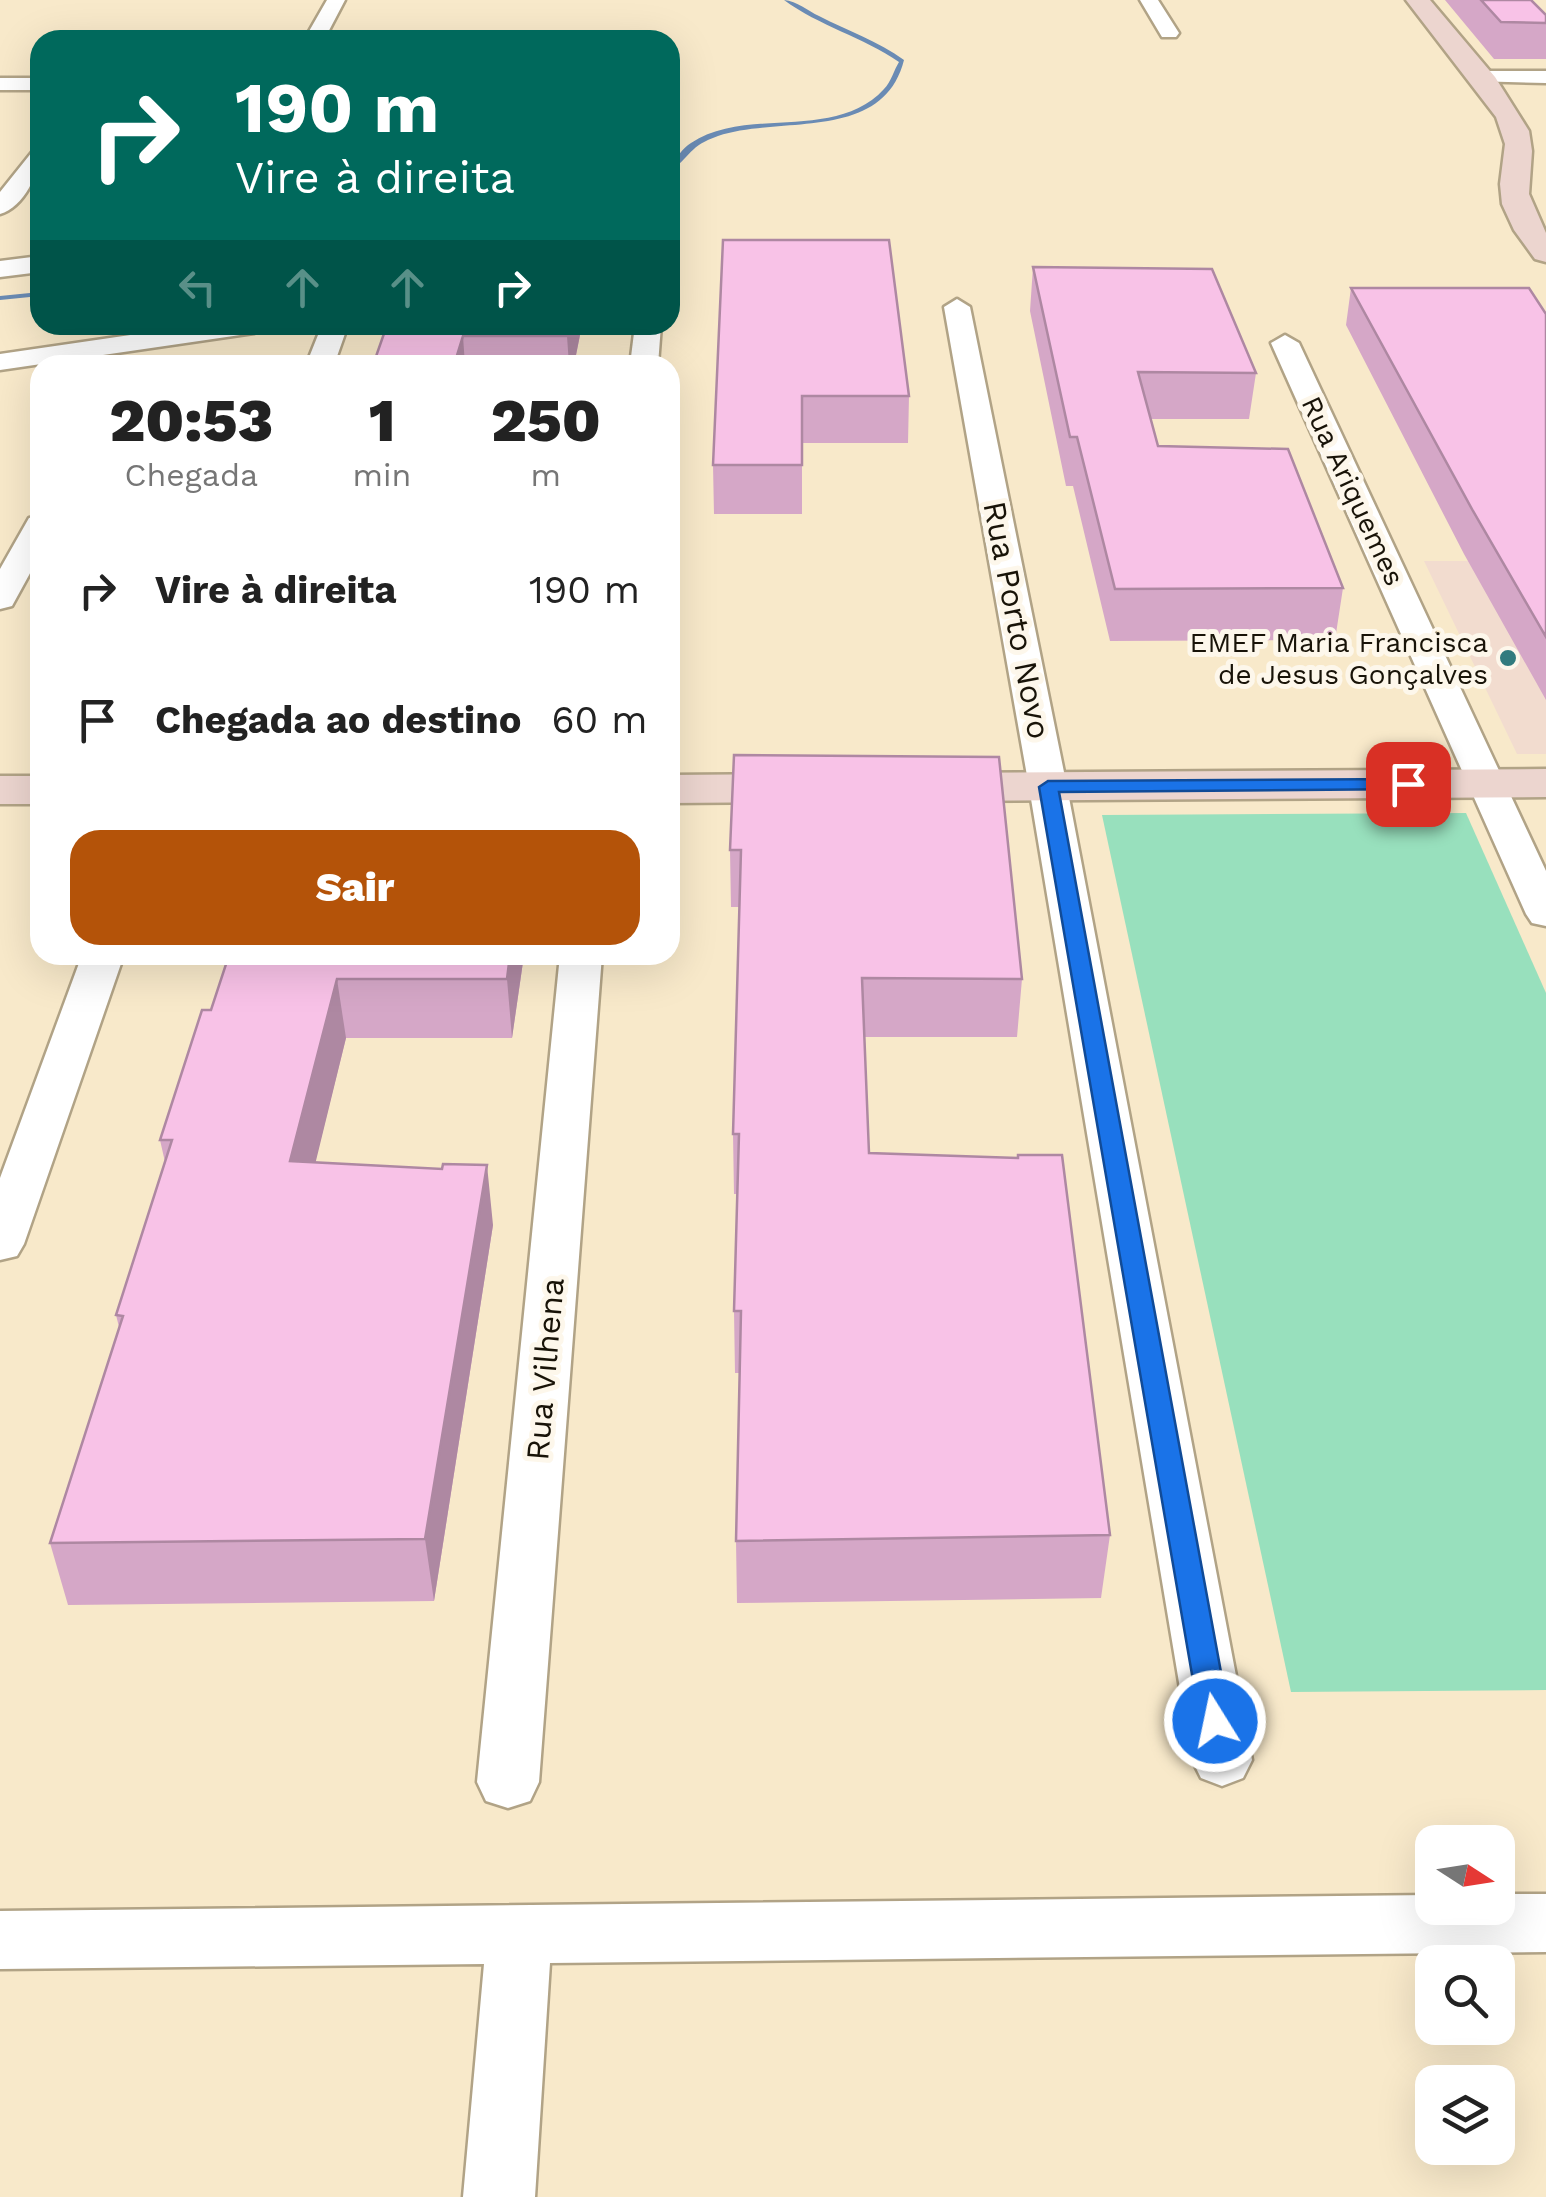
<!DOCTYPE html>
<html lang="pt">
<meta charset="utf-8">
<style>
:root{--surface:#fff;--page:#f6f6f6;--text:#222;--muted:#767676;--accent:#b45309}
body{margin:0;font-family:"Work Sans",sans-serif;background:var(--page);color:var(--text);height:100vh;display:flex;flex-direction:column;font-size:38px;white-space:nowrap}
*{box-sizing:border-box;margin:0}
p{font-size:32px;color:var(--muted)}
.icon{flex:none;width:55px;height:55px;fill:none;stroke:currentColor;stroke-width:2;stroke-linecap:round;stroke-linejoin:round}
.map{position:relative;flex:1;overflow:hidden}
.sheet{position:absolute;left:30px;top:355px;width:650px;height:610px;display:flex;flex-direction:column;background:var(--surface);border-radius:30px;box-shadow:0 10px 40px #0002}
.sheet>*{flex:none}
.guide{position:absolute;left:30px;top:30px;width:650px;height:305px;border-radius:30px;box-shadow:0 10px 40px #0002;background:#00695c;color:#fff;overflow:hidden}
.needle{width:65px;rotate:102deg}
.tools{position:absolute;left:1415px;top:1825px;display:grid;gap:20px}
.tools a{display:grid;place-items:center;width:100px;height:100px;border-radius:20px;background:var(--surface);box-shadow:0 10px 40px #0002;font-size:50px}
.pin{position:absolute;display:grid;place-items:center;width:85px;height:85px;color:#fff;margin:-42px;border-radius:20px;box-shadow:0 5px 15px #0006}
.me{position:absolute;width:110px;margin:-55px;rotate:350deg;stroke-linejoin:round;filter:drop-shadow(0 0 8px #0008)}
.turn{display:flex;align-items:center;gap:35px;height:210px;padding:0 40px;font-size:45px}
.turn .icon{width:130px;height:130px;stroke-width:2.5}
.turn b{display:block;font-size:70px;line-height:85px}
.lanes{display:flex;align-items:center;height:95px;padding:0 40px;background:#0003;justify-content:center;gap:50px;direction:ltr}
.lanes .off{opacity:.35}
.eta{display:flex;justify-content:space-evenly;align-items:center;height:170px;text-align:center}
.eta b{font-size:60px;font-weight:800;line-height:70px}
.button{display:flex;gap:20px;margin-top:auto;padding:20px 40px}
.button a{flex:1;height:115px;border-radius:30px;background:var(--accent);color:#fff;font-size:40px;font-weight:800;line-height:115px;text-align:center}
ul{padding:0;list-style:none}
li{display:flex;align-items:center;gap:30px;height:130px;padding:0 40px}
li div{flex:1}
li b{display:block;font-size:38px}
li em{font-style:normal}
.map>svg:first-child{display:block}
.education{fill:#f2dccf}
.green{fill:#98e0bd}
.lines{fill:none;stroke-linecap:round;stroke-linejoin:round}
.stream{fill:#6a8bb4;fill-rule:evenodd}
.street-casing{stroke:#b1a386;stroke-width:5}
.secondary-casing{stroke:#b1a386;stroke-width:5}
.street{fill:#fff;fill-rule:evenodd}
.secondary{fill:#ecd5cf;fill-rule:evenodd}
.wall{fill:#d5a7c7}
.shaded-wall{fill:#ae88a2}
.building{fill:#f8c2e7;stroke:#ae88a2;stroke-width:2.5}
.route{fill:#1a73e8;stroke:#114b97;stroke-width:2.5}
.poi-dot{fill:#327b7e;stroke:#fdf7eb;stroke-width:4}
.labels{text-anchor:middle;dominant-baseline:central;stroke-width:10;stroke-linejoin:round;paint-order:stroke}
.far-street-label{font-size:28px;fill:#181308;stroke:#fdf7eb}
.far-poi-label{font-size:28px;fill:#181308;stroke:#fdf7eb;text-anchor:end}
.street-label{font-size:32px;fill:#181308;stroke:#fdf7eb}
</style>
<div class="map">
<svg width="1546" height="2197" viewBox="0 0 1546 2197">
<rect width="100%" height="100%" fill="#f8e9ca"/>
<path class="education" d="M1424,561H1546V754H1517Z"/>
<path class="green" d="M1466,813L1546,993V1690L1291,1692L1102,815Z"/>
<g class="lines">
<path class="stream" d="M784,0C797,1 808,11 819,16C848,31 878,41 904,60C883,143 780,115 718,136C689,146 691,156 670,172V166C676,158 683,148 691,143C746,106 836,142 884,89C891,82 894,70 899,62C863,37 819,26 784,0Z
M40,292V296L0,300V296Z"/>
<g class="street-casing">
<path id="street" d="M327,0H345L324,40H304Z
M1140,0H1158L1179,33L1176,37H1162Z
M1479,71H1546V83L1472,81L1469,77L1472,73Z
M0,78H40V90H0Z
M40,150C40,173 24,207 0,214V192L32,152Z
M40,256V272L0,277V261Z
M957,299L970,307L1067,787L1252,1760L1243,1778L1222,1786L1201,1778L1192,1760L1029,787L944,307Z
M199,325H267L254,333L0,370V354Z
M322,325H348L334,365H306Z
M635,325H661L658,365H630Z
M1285,335L1299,343L1546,871V926L1532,923L1526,914L1271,343Z
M40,516V555L12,606L0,609V569L29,518Z
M82,955H124L24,1244L17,1256L0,1260V1178Z
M560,955H602L539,1782L530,1801L508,1808L486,1801L477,1782Z
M1498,1894H1546V1952L550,1963L535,2197H463L484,1964L0,1969V1911L1432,1895V1908H1498Z"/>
</g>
<g class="secondary-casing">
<path id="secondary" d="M1406,0H1430L1495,77L1529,131L1532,151L1529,194L1546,233V262L1535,259L1514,230L1502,204L1500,184L1505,144L1496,117Z
M1546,769V797L928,801L912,797L905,787L912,777L928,773Z
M807,774L823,778L830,788L823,798L807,802L670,803V775Z
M0,776H40V804H0Z"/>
</g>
<use href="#street" class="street"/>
<use href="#secondary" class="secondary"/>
</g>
<path class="wall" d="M1445,0H1531L1546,15V59H1494Z
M723,240L909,396L908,443H802V514H714L713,465Z
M1033,267L1256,373L1249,419H1151L1158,446L1343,588L1335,640L1110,641L1073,486H1066L1030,311Z
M1351,288L1546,314V700L1464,554L1346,325Z
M387,325H582L574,365H373Z
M734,755L1022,979L1017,1037H864L869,1153L1110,1535L1101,1598L737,1603L736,1541L740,1373H735L734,1311L737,1194H734L733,1134L739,907H731L730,850Z
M229,955H524L512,1038H346L315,1162L493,1225L434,1601L68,1605L50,1543L119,1327L116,1315L165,1162L160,1140L211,1010Z"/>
<path class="shaded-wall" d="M570,325H582L574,365H569L567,336Z
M463,336L465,365H454Z
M510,955H524L512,1038L507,979Z
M337,979L346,1038L301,1222L290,1161Z
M487,1165L493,1225L434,1601L425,1539Z"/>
<path class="building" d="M1481,0H1531L1546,15V23L1501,22Z
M723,240H889L909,396H802V465H713Z
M1033,267L1212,269L1256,373L1138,372L1158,446L1288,449L1343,588L1115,589L1077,437H1070Z
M1351,288H1529L1546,314V637L1473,511Z
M387,325H570L567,336H463L454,365H373Z
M734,755L999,757L1022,979L862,978L869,1153L1018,1158V1155H1062L1110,1535L736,1541L741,1311H734L739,1134H733L741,850H730Z
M229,955H510L507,979H337L290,1161L442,1169L443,1164L487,1165L425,1539L50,1543L123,1316L116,1315L172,1140H160L202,1010H211Z"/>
<path class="route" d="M1408,779L1417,784L1414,789L1059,792L1230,1721L1225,1730L1215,1734L1204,1730L1200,1721L1039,787L1048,781Z"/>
<circle class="poi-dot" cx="1508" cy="658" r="10"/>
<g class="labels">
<g class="far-street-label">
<text transform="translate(1353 491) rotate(65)">Rua Ariquemes</text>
</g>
<g class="far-poi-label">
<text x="1488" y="642">EMEF Maria Francisca<tspan x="1488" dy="32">de Jesus Gonçalves</tspan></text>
</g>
<g class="street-label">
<text transform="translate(1017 620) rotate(79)">Rua Porto Novo</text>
<text transform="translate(545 1369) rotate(-85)">Rua Vilhena</text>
</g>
</g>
</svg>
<div class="tools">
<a><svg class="needle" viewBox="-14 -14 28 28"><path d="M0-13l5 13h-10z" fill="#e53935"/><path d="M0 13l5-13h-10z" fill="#767676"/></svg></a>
<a><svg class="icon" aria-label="search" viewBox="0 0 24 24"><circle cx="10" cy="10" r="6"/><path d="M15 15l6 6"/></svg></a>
<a><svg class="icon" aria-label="layers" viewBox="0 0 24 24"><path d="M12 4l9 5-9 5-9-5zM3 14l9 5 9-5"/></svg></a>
</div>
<div class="pin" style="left:1408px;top:784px;background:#d93025"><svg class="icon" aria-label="arrive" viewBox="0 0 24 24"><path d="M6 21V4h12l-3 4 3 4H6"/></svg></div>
<svg class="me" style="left:1215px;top:1721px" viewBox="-20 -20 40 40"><circle r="17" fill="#1a73e8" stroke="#fff" stroke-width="3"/><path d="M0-11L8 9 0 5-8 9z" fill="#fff"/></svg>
<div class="guide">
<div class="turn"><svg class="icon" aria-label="right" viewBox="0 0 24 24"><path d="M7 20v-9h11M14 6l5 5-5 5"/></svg><div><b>190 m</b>Vire à direita</div></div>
<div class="lanes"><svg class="icon off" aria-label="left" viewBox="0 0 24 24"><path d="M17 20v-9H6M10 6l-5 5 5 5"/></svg><svg class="icon off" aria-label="ahead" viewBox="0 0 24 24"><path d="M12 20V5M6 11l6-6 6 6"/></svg><svg class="icon off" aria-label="ahead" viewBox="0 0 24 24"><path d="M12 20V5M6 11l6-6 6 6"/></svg><svg class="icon" aria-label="right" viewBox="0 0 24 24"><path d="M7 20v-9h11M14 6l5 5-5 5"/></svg></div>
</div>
<section class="sheet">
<div class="eta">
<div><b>20:53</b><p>Chegada</p></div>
<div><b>1</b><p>min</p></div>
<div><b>250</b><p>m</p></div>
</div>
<ul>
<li><svg class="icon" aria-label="right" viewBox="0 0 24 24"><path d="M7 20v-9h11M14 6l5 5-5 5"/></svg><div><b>Vire à direita</b></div><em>190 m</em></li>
<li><svg class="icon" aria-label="arrive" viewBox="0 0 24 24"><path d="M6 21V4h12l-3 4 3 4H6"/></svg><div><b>Chegada ao destino</b></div><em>60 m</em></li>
</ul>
<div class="button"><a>Sair</a></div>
</section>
</div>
